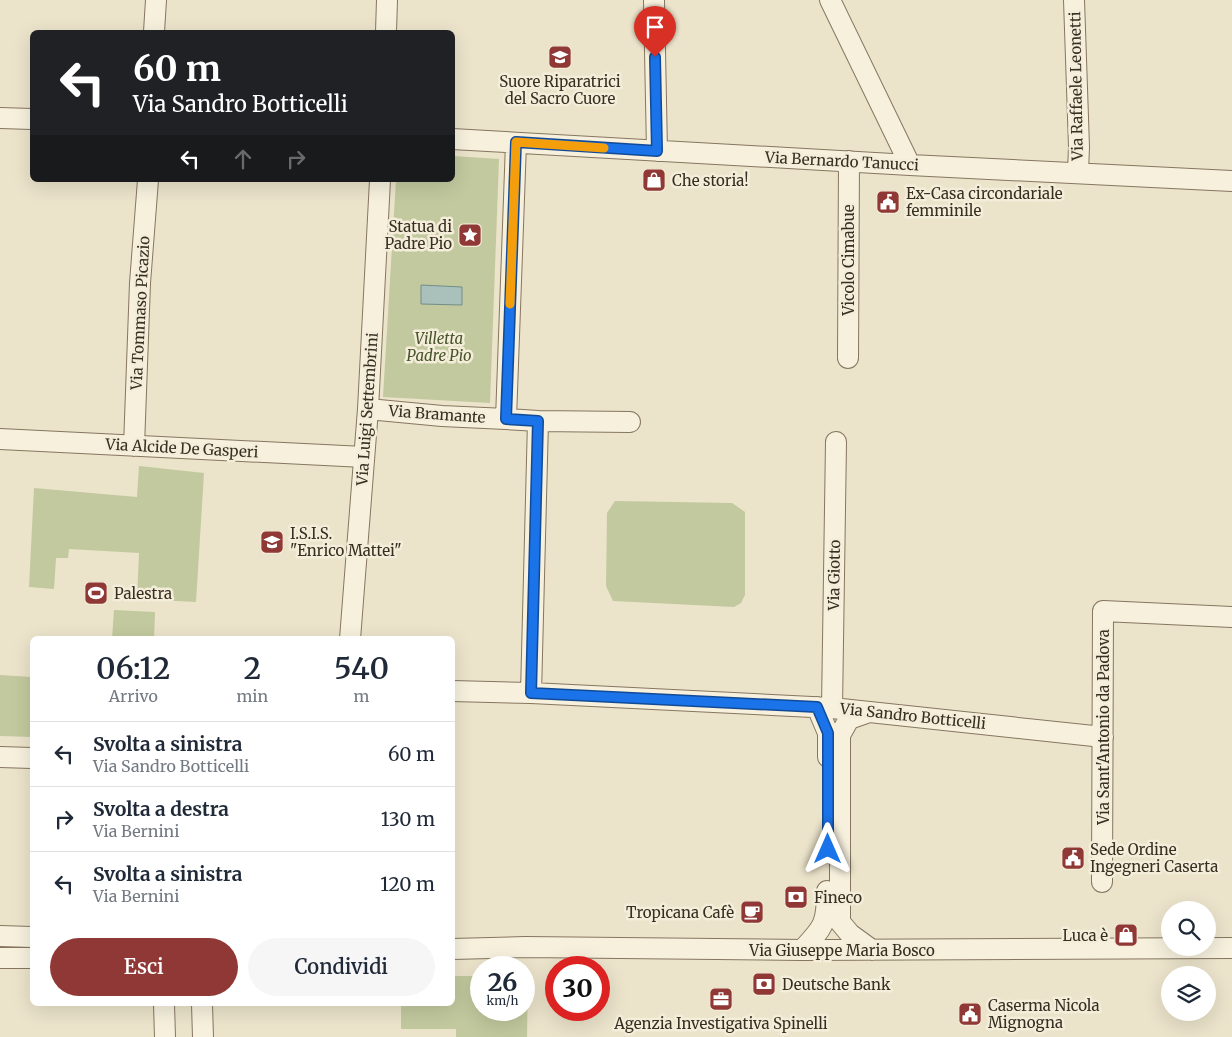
<!DOCTYPE html>
<html lang="it">
<meta charset="utf-8">
<style>
:root{--surface:#fff;--page:#f6f6f7;--text:#1f2937;--muted:#747a83;--line:#e0e1e3;--accent:#903835}
body{margin:0;font-family:Merriweather,serif;background:var(--page);color:var(--text);height:100vh;display:flex;flex-direction:column;font-size:19px;white-space:nowrap}
*{box-sizing:border-box;margin:0}
p{font-size:16px;color:var(--muted)}
.icon{flex:none;width:28px;height:28px;fill:none;stroke:currentColor;stroke-width:2;stroke-linecap:round;stroke-linejoin:round}
.map{position:relative;flex:1;overflow:hidden}
.side{position:absolute;left:30px;top:636px;width:425px;height:370px;display:flex;flex-direction:column;background:var(--surface);border-radius:8px;box-shadow:0 5px 20px #0002}
.side>*{flex:none}
.top-card{position:absolute;left:30px;top:30px;width:425px;height:152px;border-radius:8px;box-shadow:0 5px 20px #0002;background:#202124;color:#fff;overflow:hidden}
.buttons{position:absolute;left:1161px;top:901px;display:grid;gap:10px}
.buttons a{display:grid;place-items:center;width:55px;height:55px;border-radius:50%;background:var(--surface);box-shadow:0 5px 20px #0002;font-size:25px}
.speed{position:absolute;left:470px;top:956px;display:flex;gap:10px;font-size:25px;font-weight:700;text-align:center}
.speed>*{display:grid;place-content:center;width:65px;height:65px;border-radius:50%;background:var(--surface);box-shadow:0 5px 20px #0002;line-height:1}
.speed small{font-size:12px;font-weight:400}
.speed .limit{border:8px solid #d22;background:#fff;color:#111}
.pin{position:absolute;display:grid;place-items:center;width:42px;height:42px;color:#fff;margin:-51px -21px;border-radius:50% 50% 50% 0;rotate:-45deg;box-shadow:0 0 5px #0007}
.pin .icon{rotate:45deg}
.me{position:absolute;width:55px;margin:-28px;rotate:0deg;stroke-linejoin:round;filter:drop-shadow(0 0 4px #0008)}
.turn{display:flex;align-items:center;gap:18px;height:105px;padding:0 20px;font-size:22px}
.turn .icon{width:65px;height:65px;stroke-width:2.5}
.turn b{display:block;font-size:35px;line-height:42px}
.lanes{display:flex;align-items:center;height:48px;padding:0 20px;background:#0003;justify-content:center;gap:25px;direction:ltr}
.lanes .off{opacity:.35}
.eta{display:flex;justify-content:space-evenly;align-items:center;height:85px;text-align:center}
.eta b{font-size:30px;font-weight:600;line-height:35px}
.button{display:flex;gap:10px;margin-top:auto;padding:10px 20px}
.button a{flex:1;height:58px;border-radius:30px;background:var(--accent);color:#fff;font-size:20px;font-weight:600;line-height:58px;text-align:center}
.button a+a{background:var(--page);color:var(--text)}
ul{padding:0;list-style:none}
li{display:flex;align-items:center;gap:15px;height:65px;padding:0 20px;border-top:1px solid var(--line)}
li div{flex:1}
li b{display:block;font-size:19px}
li em{font-style:normal}
.map>svg:first-child{display:block}
.green{fill:#c2c99e}
.water{fill:#aac0bb;stroke:#718e88}
.lines{fill:none;stroke-linecap:round;stroke-linejoin:round}
.minor-casing{stroke:#867660;stroke-width:22}
.minor{stroke:#f6f0dd;stroke-width:20}
.route-casing{stroke:#114b97;stroke-width:12}
.route{stroke:#1a73e8;stroke-width:9}
.slow{stroke:#f59e0b;stroke-width:9}
.labels{text-anchor:middle;dominant-baseline:central;stroke-width:5;stroke-linejoin:round;paint-order:stroke}
.poi-label{font-size:15px;fill:#382e22;stroke:#f3edd9;text-anchor:start}
.street-label{font-size:15px;fill:#382e22;stroke:#f3edd9}
.park-label{font-size:15px;font-style:italic;fill:#47532a;stroke:#f3edd9}
</style>
<div class="map">
<svg width="1232" height="1037" viewBox="0 0 1232 1037">
<rect width="100%" height="100%" fill="#ebe3ca"/>
<path class="green" d="M453,156L499,159L490,403L383,397L396,180H452Z
M139,466L204,473L196,602L137,599L139,553L69,549L68,558H56L54,589L29,587L34,488L137,497Z
M615,501L732,503L745,512V595L741,603L734,607L613,601L606,586L607,513Z
M114,610L155,612L154,639H112Z
M0,675L32,677V737L0,736Z
M453,976H481V1010H524V976H528L527,1037H456V1029H401V1004H452Z"/>
<path class="water" d="M421,285L462,287V305L421,304Z"/>
<g class="lines">
<g class="minor-casing">
<path id="minor" d="M654,0L657,151
M830,0L910,165
M1074,0L1079,147L1078,172
M154,32L156,0
M386,32L387,0
M0,118L32,119
M452,139L910,165L1232,181
M516,143L506,419L538,421L531,693
M848,358L849,161
M368,409L442,416L506,419
M538,421L630,422
M0,439L364,457
M134,446L140,283L148,180
M350,639L368,409L380,180
M452,691L531,693L832,708L1103,737
M817,707L828,733V757
M832,708L836,442
M869,712L849,719L840,735V922L850,934L872,950
M0,757L32,758
M1102,882L1103,611L1232,617
M0,936L32,937
M452,949L525,947L802,950L1232,948
M802,950C824,927 827,923 827,891
M0,958H32
M164,1004L165,1037
M202,1004L203,1037"/>
</g>
<use href="#minor" class="minor"/>
</g>
<g class="lines">
<g class="route-casing">
<path id="route" d="M655,57L657,151L516,142L506,419L538,421L531,693L817,707L828,733V849"/>
</g>
<use href="#route" class="route"/>
<path class="slow" d="M510,304L516,142L604,148"/>
</g>
<defs>
<g id="school-square" transform="scale(1.25)"><rect x="-9" y="-9" width="18" height="18" rx="4" fill="#903835" stroke="#f3edd9"/><path d="M0-5L7-2L0 1L-7-2ZM-4 1L0 2.5L4 1V4Q0 6-4 4Z" fill="#fff"/></g>
<g id="shop-square" transform="scale(1.25)"><rect x="-9" y="-9" width="18" height="18" rx="4" fill="#903835" stroke="#f3edd9"/><path d="M-5-2.5h2.3a2.7 3.5 0 0 1 5.4 0H5L5.5 6h-11ZM-1.5-2.5h3a1.5 2.3 0 0 0-3 0Z" fill="#fff"/></g>
<g id="civic-square" transform="scale(1.25)"><rect x="-9" y="-9" width="18" height="18" rx="4" fill="#903835" stroke="#f3edd9"/><path d="M-.6-6.5H3V-4.5H.6V-3L4-1V1h2V6H-6V1h2V-1L-.6-3ZM-1.2 2.5V6h2.4V2.5Z" fill="#fff"/></g>
<g id="sight-square" transform="scale(1.25)"><rect x="-9" y="-9" width="18" height="18" rx="4" fill="#903835" stroke="#f3edd9"/><path d="M0-6L1.8-2.2L6-1.7L2.9 1.2L3.7 5.4L0 3.3L-3.7 5.4L-2.9 1.2L-6-1.7L-1.8-2.2Z" fill="#fff"/></g>
<g id="stadium-square" transform="scale(1.25)"><rect x="-9" y="-9" width="18" height="18" rx="4" fill="#903835" stroke="#f3edd9"/><path d="M0-5a6.5 5 0 1 0 0 10a6.5 5 0 1 0 0-10ZM-3.5-1.8h7v3.6h-7Z" fill="#fff"/></g>
<g id="bank-square" transform="scale(1.25)"><rect x="-9" y="-9" width="18" height="18" rx="4" fill="#903835" stroke="#f3edd9"/><path d="M-6-4H6V4H-6ZM0-2.3a2.3 2.3 0 1 0 0 4.6a2.3 2.3 0 1 0 0-4.6Z" fill="#fff"/></g>
<g id="cafe-square" transform="scale(1.25)"><rect x="-9" y="-9" width="18" height="18" rx="4" fill="#903835" stroke="#f3edd9"/><path d="M-5.5-4.5H6V0H3Q3 3.5 0 3.5H-2.5Q-5.5 3.5-5.5 0ZM3-3.2v2h1.7v-2ZM-6 4.5H4V6H-6Z" fill="#fff"/></g>
<g id="office-square" transform="scale(1.25)"><rect x="-9" y="-9" width="18" height="18" rx="4" fill="#903835" stroke="#f3edd9"/><path d="M-6-3h4V-5.5h4V-3h4V5H-6ZM-1-4.5V-3h2v-1.5ZM-6 0V1H6V0Z" fill="#fff"/></g>
</defs>
<g fill-rule="evenodd">
<use href="#school-square" x="560" y="57"/>
<use href="#shop-square" x="654" y="180"/>
<use href="#civic-square" x="888" y="202"/>
<use href="#sight-square" x="470" y="235"/>
<use href="#school-square" x="272" y="542"/>
<use href="#stadium-square" x="96" y="593"/>
<use href="#civic-square" x="1073" y="858"/>
<use href="#bank-square" x="796" y="897"/>
<use href="#cafe-square" x="752" y="912"/>
<use href="#shop-square" x="1126" y="935"/>
<use href="#bank-square" x="764" y="984"/>
<use href="#office-square" x="721" y="999"/>
<use href="#civic-square" x="970" y="1014"/>
</g>
<g class="labels">
<g class="poi-label">
<text x="560" y="81" text-anchor="middle">Suore Riparatrici<tspan x="560" dy="17">del Sacro Cuore</tspan></text>
<text x="672" y="180">Che storia!</text>
<text x="906" y="193">Ex-Casa circondariale<tspan x="906" dy="17">femminile</tspan></text>
<text x="452" y="226" text-anchor="end">Statua di<tspan x="452" dy="17">Padre Pio</tspan></text>
<text x="290" y="533">I.S.I.S.<tspan x="290" dy="17">"Enrico Mattei"</tspan></text>
<text x="114" y="593">Palestra</text>
<text x="1090" y="849">Sede Ordine<tspan x="1090" dy="17">Ingegneri Caserta</tspan></text>
<text x="814" y="897">Fineco</text>
<text x="734" y="912" text-anchor="end">Tropicana Cafè</text>
<text x="1108" y="935" text-anchor="end">Luca è</text>
<text x="782" y="984">Deutsche Bank</text>
<text x="988" y="1005">Caserma Nicola<tspan x="988" dy="17">Mignogna</tspan></text>
<text x="721" y="1023" text-anchor="middle">Agenzia Investigativa Spinelli</text>
</g>
<g class="street-label">
<text transform="translate(1076 86) rotate(-91)">Via Raffaele Leonetti</text>
<text transform="translate(842 161) rotate(3)">Via Bernardo Tanucci</text>
<text transform="translate(848 260) rotate(-90)">Vicolo Cimabue</text>
<text transform="translate(140 313) rotate(-87)">Via Tommaso Picazio</text>
<text transform="translate(367 409) rotate(-86)">Via Luigi Settembrini</text>
<text transform="translate(437 414) rotate(4)">Via Bramante</text>
<text transform="translate(182 448) rotate(3)">Via Alcide De Gasperi</text>
<text transform="translate(834 575) rotate(-89)">Via Giotto</text>
<text transform="translate(913 716) rotate(6)">Via Sandro Botticelli</text>
<text transform="translate(1103 727) rotate(-90)">Via Sant'Antonio da Padova</text>
<text x="842" y="950">Via Giuseppe Maria Bosco</text>
</g>
<g class="park-label">
<text x="439" y="338">Villetta<tspan x="439" dy="17">Padre Pio</tspan></text>
</g>
</g>
</svg>
<div class="buttons">
<a><svg class="icon" aria-label="search" viewBox="0 0 24 24"><circle cx="10" cy="10" r="6"/><path d="M15 15l6 6"/></svg></a>
<a><svg class="icon" aria-label="layers" viewBox="0 0 24 24"><path d="M12 4l9 5-9 5-9-5zM3 14l9 5 9-5"/></svg></a>
</div>
<div class="speed"><div>26<small>km/h</small></div><div class="limit">30</div></div>
<div class="pin" style="left:655px;top:57px;background:#d93025"><svg class="icon" aria-label="arrive" viewBox="0 0 24 24"><path d="M6 21V4h12l-3 4 3 4H6"/></svg></div>
<svg class="me" style="left:828px;top:849px" viewBox="-20 -20 40 40"><path d="M0-17L14 15 0 8-14 15z" fill="#1a73e8" stroke="#fff" stroke-width="4"/></svg>
<div class="top-card">
<div class="turn"><svg class="icon" aria-label="left" viewBox="0 0 24 24"><path d="M17 20v-9H6M10 6l-5 5 5 5"/></svg><div><b>60 m</b>Via Sandro Botticelli</div></div>
<div class="lanes"><svg class="icon" aria-label="left" viewBox="0 0 24 24"><path d="M17 20v-9H6M10 6l-5 5 5 5"/></svg><svg class="icon off" aria-label="ahead" viewBox="0 0 24 24"><path d="M12 20V5M6 11l6-6 6 6"/></svg><svg class="icon off" aria-label="right" viewBox="0 0 24 24"><path d="M7 20v-9h11M14 6l5 5-5 5"/></svg></div>
</div>
<section class="side">
<div class="eta">
<div><b>06:12</b><p>Arrivo</p></div>
<div><b>2</b><p>min</p></div>
<div><b>540</b><p>m</p></div>
</div>
<ul>
<li><svg class="icon" aria-label="left" viewBox="0 0 24 24"><path d="M17 20v-9H6M10 6l-5 5 5 5"/></svg><div><b>Svolta a sinistra</b><p>Via Sandro Botticelli</p></div><em>60 m</em></li>
<li><svg class="icon" aria-label="right" viewBox="0 0 24 24"><path d="M7 20v-9h11M14 6l5 5-5 5"/></svg><div><b>Svolta a destra</b><p>Via Bernini</p></div><em>130 m</em></li>
<li><svg class="icon" aria-label="left" viewBox="0 0 24 24"><path d="M17 20v-9H6M10 6l-5 5 5 5"/></svg><div><b>Svolta a sinistra</b><p>Via Bernini</p></div><em>120 m</em></li>
</ul>
<div class="button"><a>Esci</a><a>Condividi</a></div>
</section>
</div>
